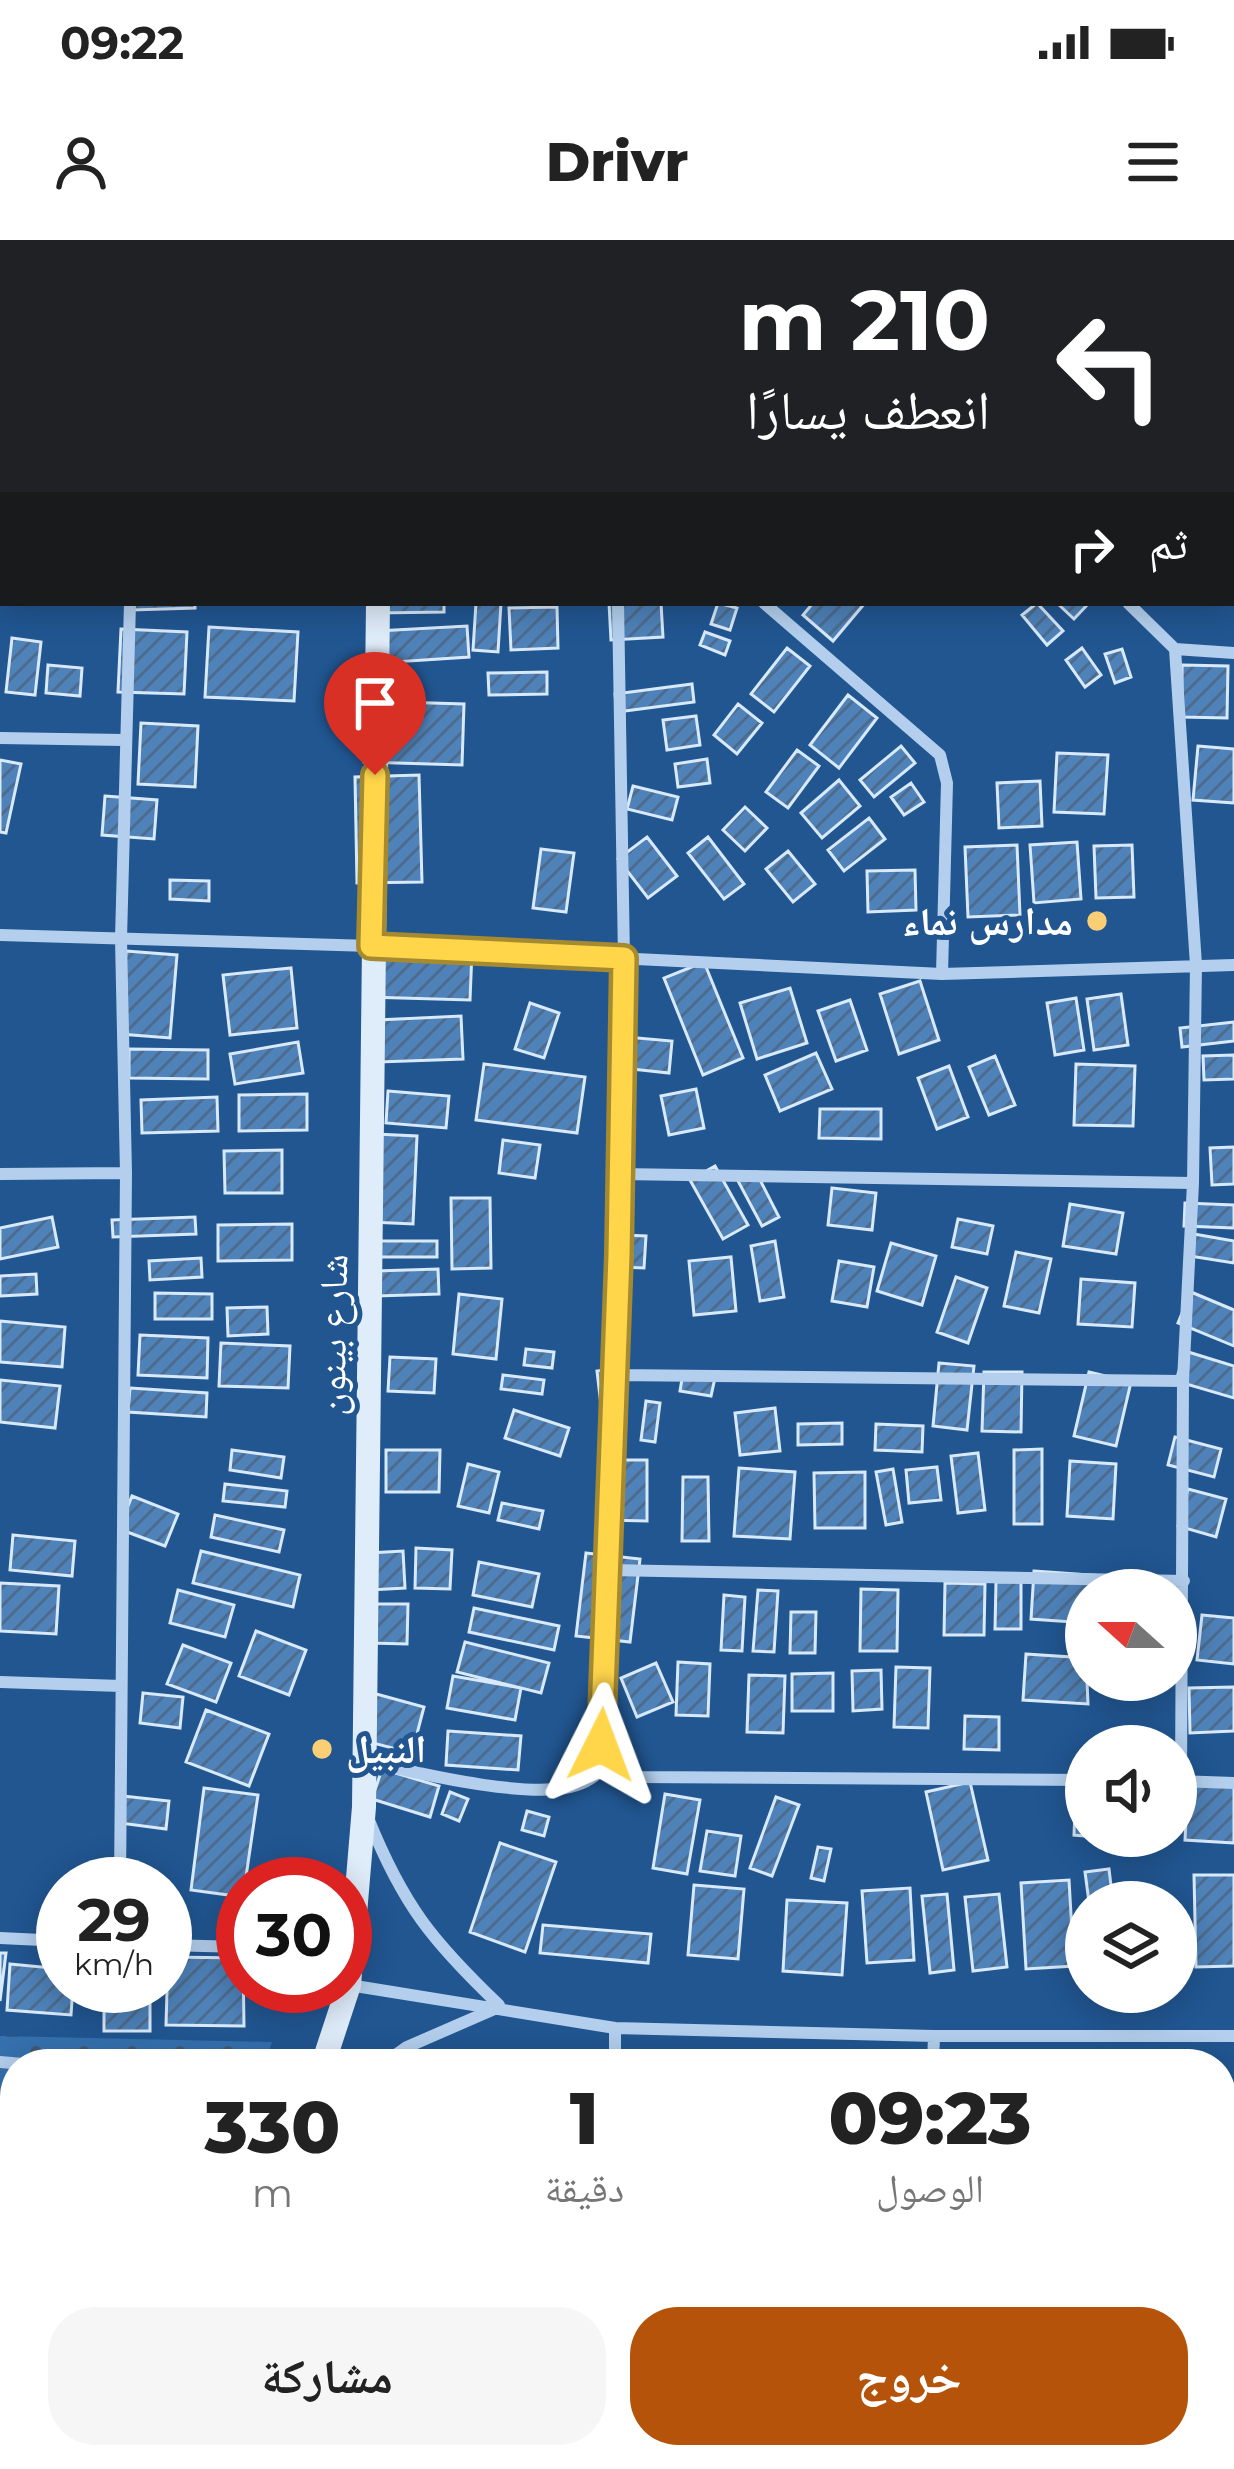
<!DOCTYPE html>
<html lang="ar">
<meta charset="utf-8">
<style>
:root{--surface:#fff;--page:#f6f6f6;--text:#222;--muted:#767676;--accent:#b45309}
body{margin:0;font-family:Montserrat,"Noto Naskh Arabic",sans-serif;background:var(--page);color:var(--text);direction:rtl;height:100vh;display:flex;flex-direction:column;font-size:45px;white-space:nowrap}
*{box-sizing:border-box;margin:0}
p{font-size:39px;color:var(--muted)}
.icon{flex:none;width:66px;height:66px;fill:none;stroke:currentColor;stroke-width:2;stroke-linecap:round;stroke-linejoin:round}
.map{position:relative;flex:1;overflow:hidden;direction:ltr}
.side{position:absolute;left:0px;top:1809px;width:1236px;height:420px;display:flex;flex-direction:column;background:var(--surface);border-radius:48px 48px 0 0;box-shadow:0 6px 30px #0003;direction:rtl}
.side>*{flex:none}
.banner{position:absolute;left:0px;top:0px;width:1236px;height:366px;box-shadow:0 6px 30px #0003;direction:rtl;background:#202124;color:#fff;overflow:hidden}
.needle{width:78px;rotate:291deg}
.controls{position:absolute;left:1065px;top:1329px;display:grid;gap:24px}
.controls a{display:grid;place-items:center;width:132px;height:132px;border-radius:50%;background:var(--surface);box-shadow:0 6px 30px #0003;font-size:60px}
.speed{position:absolute;left:36px;top:1617px;display:flex;gap:24px;font-size:60px;font-weight:700;text-align:center}
.speed>*{display:grid;place-content:center;width:156px;height:156px;border-radius:50%;background:var(--surface);box-shadow:0 6px 30px #0003;line-height:1}
.speed small{font-size:30px;font-weight:400}
.speed .limit{border:18px solid #d22;background:#fff;color:#111}
.pin{position:absolute;display:grid;place-items:center;width:102px;height:102px;color:#fff;margin:-123px -51px;border-radius:50% 50% 50% 0;rotate:-45deg;box-shadow:0 0 12px #0007}
.pin .icon{rotate:45deg}
.me{position:absolute;width:132px;margin:-66px;rotate:3deg;stroke-linejoin:round;filter:drop-shadow(0 0 9px #0008)}
.turn{display:flex;align-items:center;gap:42px;height:252px;padding:0 48px;font-size:54px}
.turn .icon{width:156px;height:156px;stroke-width:2.5}
.turn b{display:block;font-size:84px;line-height:102px}
.then{display:flex;align-items:center;height:114px;padding:0 48px;background:#0003;gap:24px;font-size:45px}
.eta{display:flex;justify-content:space-evenly;align-items:center;height:204px;text-align:center}
.eta b{font-size:72px;font-weight:800;line-height:84px}
.cta{display:flex;gap:24px;margin-top:auto;padding:24px 48px}
.cta a{flex:1;height:138px;border-radius:48px;background:var(--accent);color:#fff;font-size:48px;font-weight:800;line-height:138px;text-align:center}
.cta a+a{background:var(--page);color:var(--text)}
.status{display:flex;justify-content:space-between;align-items:center;height:84px;padding:0 60px;background:var(--surface);direction:ltr}
.status svg{height:33px;fill:currentColor}
header{display:flex;justify-content:space-between;align-items:center;height:156px;padding:0 48px;background:var(--surface);font-size:54px;font-weight:800}
.map>svg:first-child{display:block}
.cemetery{fill:url(#cemetery-stones)}
.building{fill:url(#building-hatch);stroke:#d8e9f9;stroke-width:3}
.lines{fill:none;stroke-linecap:round;stroke-linejoin:round}
.street{stroke:#b3cfed;stroke-width:12}
.secondary{stroke:#dfecfa;stroke-width:24}
.route-casing{stroke:#a68a30;stroke-width:30}
.route{stroke:#ffd54a;stroke-width:21}
.poi-dot{fill:#f9ce75;stroke:#215691;stroke-width:4.5}
.labels{text-anchor:middle;dominant-baseline:central;stroke-width:10;stroke-linejoin:round;paint-order:stroke}
.poi-label{font-size:39px;font-weight:bold;fill:#fff;stroke:#215691;text-anchor:end}
.street-label{font-size:39px;fill:#fff;stroke:#215691}
</style>
<div class="status"><b>09:22</b><svg viewBox="0 0 49 12"><path d="M0 12V9h3v3zM5 12V6h3v6zM10 12V3h3v9zM15 12V0h3v12zM26 1h20v11H26zM47 4h2v5h-2z"/></svg></div>
<header><svg class="icon" aria-label="menu" viewBox="0 0 24 24"><path d="M4 6h16M4 12h16M4 18h16"/></svg>Drivr<svg class="icon" aria-label="person" viewBox="0 0 24 24"><circle cx="12" cy="8" r="4"/><path d="M4 21q1-7 8-7t8 7"/></svg></header>
<div class="map">
<svg width="1234" height="2229" viewBox="0 0 1234 2229">
<defs>
<pattern id="cemetery-stones" width="16" height="16" patternUnits="userSpaceOnUse" patternTransform="scale(3)"><rect width="16" height="16" fill="#3571af"/><path d="M2 7V4a2 2 0 0 1 4 0v3zM10 15v-3a2 2 0 0 1 4 0v3z" fill="#435b74"/></pattern>
<pattern id="building-hatch" width="6" height="6" patternUnits="userSpaceOnUse" patternTransform="scale(3)"><rect width="6" height="6" fill="#4e82b9"/><path d="M-1 1l2-2M0 6l6-6M5 7l2-2" fill="none" stroke="#4d6c8d"/></pattern>
</defs>
<rect width="100%" height="100%" fill="#215691"/>
<path class="cemetery" d="M0,1796L272,1802L265,1824H15V2214H138L133,2229H0Z"/>
<path class="building" d="M0,0H58L3,3V14Z
M0,292H3V345H0Z
M132,363H195V368L132,370Z
M377,363H444V372L377,373Z
M476,363H501L498,412L473,410Z
M609,363H661L663,397L611,400Z
M718,363L737,368L730,390L711,384Z
M813,363H865L833,401L803,375Z
M1037,363L1063,391L1047,405L1022,375Z
M1057,363H1089L1074,379Z
M557,367L558,408L511,410L509,368Z
M467,386L469,417L379,423L378,391Z
M209,387L298,392L294,461L205,457Z
M121,389L187,392L184,454L118,452Z
M705,392L730,401L725,415L700,405Z
M12,398L41,402L35,455L6,452Z
M787,408L810,426L774,472L751,454Z
M1082,408L1101,435L1085,447L1066,420Z
M1122,409L1131,437L1115,443L1105,414Z
M48,425L82,428L80,456L46,453Z
M1182,425L1228,426L1227,478L1182,477Z
M547,432V454L489,455L488,433Z
M692,444L694,462L617,472L615,454Z
M848,455L877,478L839,528L810,505Z
M366,461L464,464L462,525L364,522Z
M738,464L762,483L737,514L714,495Z
M696,476L700,505L667,510L663,480Z
M141,483L198,486L195,547L138,544Z
M901,506L915,523L874,557L860,540Z
M1198,506L1234,509V563L1193,560Z
M797,510L819,526L788,568L766,552Z
M1057,513L1108,515L1104,574L1054,572Z
M707,519L710,543L678,547L675,524Z
M0,520L21,524L6,593L0,592Z
M419,535L422,642L357,643L355,537Z
M839,540L860,566L822,598L801,573Z
M1040,541L1042,586L999,588L997,543Z
M911,543L924,562L904,575L891,557Z
M633,546L678,557L672,580L627,569Z
M105,556L157,560L154,599L102,595Z
M745,567L767,588L745,611L723,590Z
M869,578L885,599L844,631L828,610Z
M647,597L677,636L648,658L618,619Z
M708,597L744,644L724,659L688,613Z
M1077,602L1081,659L1034,663L1030,605Z
M1017,605L1020,675L968,677L965,607Z
M1132,605L1134,657L1096,658L1094,606Z
M541,609L574,613L566,672L533,668Z
M788,611L815,644L793,662L766,629Z
M915,630L916,670L868,672L867,631Z
M170,640L209,641V661L170,659Z
M369,708L472,711L470,760L367,757Z
M126,711L177,715L170,798L120,794Z
M704,722L743,818L703,835L664,738Z
M291,728L297,788L230,795L223,735Z
M920,741L939,800L899,814L880,754Z
M790,748L807,803L757,819L740,763Z
M1121,754L1128,805L1094,810L1087,759Z
M1076,758L1084,810L1055,815L1047,763Z
M850,760L867,810L836,821L818,771Z
M530,763L559,773L544,818L515,809Z
M461,776L463,819L379,822L378,780Z
M1234,782V801L1182,807L1180,788Z
M626,797L672,801L669,833L622,828Z
M298,802L303,833L235,844L230,814Z
M129,809L208,810V839L129,838Z
M816,813L832,849L780,871L765,835Z
M1234,815V839L1204,840L1203,816Z
M995,816L1015,865L989,875L969,827Z
M484,824L585,837L577,893L476,880Z
M1076,824L1135,826L1133,886L1074,885Z
M949,826L968,877L937,889L918,838Z
M696,849L704,888L669,895L661,856Z
M388,851L449,856L446,888L386,883Z
M307,854V890L239,891V855Z
M217,857L218,891L142,893L141,860Z
M820,869H881V899L819,898Z
M375,894L417,896L413,984L371,982Z
M503,900L540,905L535,938L499,933Z
M1234,907V944L1212,945L1210,908Z
M282,910V953H225L224,911Z
M715,926L748,985L723,999L690,940Z
M756,932L779,977L762,986L738,941Z
M832,948L876,953L872,990L828,985Z
M451,958H490L491,1028L452,1029Z
M1185,963L1234,965V988L1184,986Z
M1070,964L1123,973L1116,1014L1063,1006Z
M52,977L58,1007L0,1019V988Z
M195,977L196,994L113,997L112,980Z
M958,979L993,986L987,1014L952,1007Z
M292,984V1020L218,1021V985Z
M1194,994L1234,1001V1023L1190,1016Z
M623,995L646,996L644,1028L621,1027Z
M379,1001H437V1017H378Z
M775,1001L784,1057L760,1061L751,1006Z
M891,1003L936,1016L922,1065L877,1051Z
M1016,1012L1051,1019L1039,1073L1004,1066Z
M731,1017L736,1071L694,1075L689,1021Z
M201,1018L202,1037L150,1040L149,1021Z
M839,1021L874,1027L867,1067L832,1061Z
M438,1029L439,1054L377,1056L376,1031Z
M36,1034L37,1054L0,1056V1036Z
M956,1037L987,1048L968,1103L937,1092Z
M1081,1039L1135,1043L1132,1087L1078,1084Z
M1191,1052L1234,1070V1106L1178,1083Z
M155,1053L212,1054V1079H155Z
M459,1054L502,1059L496,1119L453,1114Z
M267,1067L268,1094L228,1096L227,1068Z
M0,1081L65,1087L62,1127L0,1122Z
M140,1095L208,1098L207,1138L138,1135Z
M221,1103L290,1106L288,1148L219,1146Z
M526,1109L554,1112L552,1128L524,1125Z
M1185,1111L1234,1126V1158L1176,1141Z
M390,1117L436,1119L434,1153L388,1151Z
M939,1123L974,1126L967,1190L933,1186Z
M621,1128L626,1171L602,1174L597,1131Z
M984,1132H1022L1021,1192L982,1191Z
M1089,1132L1131,1142L1116,1206L1074,1196Z
M683,1133L715,1138L711,1156L680,1151Z
M503,1135L544,1140L542,1154L501,1149Z
M0,1140L60,1146L55,1188L0,1182Z
M130,1148L207,1153L206,1177L128,1172Z
M646,1161L660,1163L655,1202L641,1200Z
M775,1168L780,1211L740,1215L735,1173Z
M514,1170L569,1188L560,1216L505,1198Z
M842,1183V1204L798,1205V1184Z
M876,1184L923,1186L922,1212L875,1210Z
M1175,1197L1221,1209L1214,1237L1168,1225Z
M1042,1209V1284H1014V1210Z
M232,1210L284,1217L281,1238L230,1230Z
M386,1210H440L439,1252H386Z
M978,1213L985,1270L958,1273L951,1216Z
M605,1220H647V1281L605,1280Z
M1070,1221L1116,1224L1113,1279L1067,1276Z
M468,1224L499,1232L489,1273L458,1266Z
M937,1227L941,1260L909,1263L906,1230Z
M739,1228L795,1232L790,1299L734,1296Z
M893,1229L902,1282L886,1285L876,1232Z
M865,1232V1288H815L814,1233Z
M683,1237H708L709,1301H682Z
M225,1244L287,1251L285,1267L223,1261Z
M1188,1249L1226,1259L1216,1297L1178,1286Z
M132,1256L178,1274L165,1306L119,1289Z
M502,1263L543,1271L539,1289L498,1280Z
M215,1275L284,1290L279,1312L211,1297Z
M13,1295L75,1301L72,1336L10,1330Z
M416,1308L452,1310L450,1349L415,1348Z
M201,1311L300,1335L293,1367L193,1343Z
M403,1311L405,1348L370,1350L369,1313Z
M586,1313L640,1319L630,1402L576,1396Z
M479,1322L539,1334L532,1367L473,1355Z
M1034,1331L1131,1338L1130,1350H1086V1383L1031,1379Z
M996,1342H1021V1389H995Z
M0,1343L59,1346L56,1394L0,1391Z
M945,1343L985,1344L984,1395H944Z
M861,1349L898,1350L897,1411H860Z
M178,1350L234,1365L225,1397L170,1383Z
M758,1350L778,1351L774,1412L753,1411Z
M724,1355L745,1357L742,1411L721,1410Z
M371,1364H408L407,1404L370,1403Z
M474,1368L559,1386L554,1410L469,1392Z
M791,1372H816L815,1413H790Z
M1202,1375L1234,1378V1424L1197,1420Z
M256,1391L306,1410L289,1455L239,1436Z
M465,1402L549,1423L541,1453L457,1432Z
M183,1405L231,1423L216,1462L167,1444Z
M1026,1414L1086,1418L1088,1464L1023,1460Z
M678,1422L710,1424L708,1476L676,1475Z
M656,1423L673,1462L637,1477L621,1438Z
M896,1427L930,1428L928,1488L894,1487Z
M881,1430L882,1469L853,1471L852,1431Z
M833,1433V1471H792V1434Z
M749,1435L785,1436L783,1493L747,1492Z
M453,1436L521,1448L515,1480L447,1468Z
M1234,1447V1491L1190,1493L1189,1448Z
M369,1452L424,1467L412,1513L357,1499Z
M143,1453L183,1457L180,1488L140,1483Z
M206,1470L269,1494L249,1546L186,1522Z
M965,1476L999,1477V1510L964,1509Z
M448,1491L521,1496L518,1530L446,1525Z
M382,1529L439,1546L430,1577L372,1559Z
M1188,1539L1234,1541V1603L1185,1600Z
M970,1542L988,1620L943,1630L926,1552Z
M1076,1545H1086V1596L1074,1595Z
M204,1548L258,1555L243,1657L191,1650Z
M450,1552L468,1559L459,1581L442,1574Z
M665,1554L700,1560L687,1634L653,1628Z
M123,1556L169,1561L166,1589L120,1583Z
M776,1557L799,1565L772,1636L750,1628Z
M527,1571L549,1577L544,1596L522,1590Z
M707,1591L741,1596L735,1636L700,1631Z
M500,1603L556,1622L525,1712L470,1692Z
M818,1607L831,1609L824,1641L811,1638Z
M1109,1629L1113,1662H1089L1085,1632Z
M1194,1635H1234V1726L1196,1727Z
M1069,1640L1074,1726L1026,1729L1021,1643Z
M694,1645L744,1649L738,1719L688,1715Z
M910,1648L914,1720L867,1723L862,1651Z
M947,1654L954,1730L930,1733L922,1656Z
M999,1654L1007,1727L973,1731L965,1657Z
M787,1660L847,1663L842,1735L783,1731Z
M543,1685L651,1694L648,1723L540,1713Z
M0,1713H6L0,1761Z
M168,1717L243,1718L244,1786L166,1785Z
M10,1724L63,1729V1746H73L71,1775L7,1770Z
M104,1746H150V1791H104Z
M819,1815L864,1818V1824H818Z
M680,1817L737,1819V1824H680Z
M1221,1903L1234,1904V1924L1221,1923Z
M1225,2017L1234,2018V2063L1221,2062Z
M1226,2085H1234V2134L1223,2133Z
M1224,2188L1234,2190V2229H1219Z
M303,2214H344V2229H304Z
M629,2214H684V2229H629Z
M937,2214H974L973,2229H936Z
M1000,2214H1051V2229H1000Z
M1075,2214H1120L1119,2229H1074Z
M1157,2214H1204V2229H1157Z"/>
<g class="lines">
<path class="street" d="M1199,0L1202,3
M822,3V0
M1233,35L1234,36
M0,59H3
M0,286H3
M618,363L624,718L621,934L600,1505L608,1524L634,1537L1086,1540
M764,363L940,515L947,543L942,734
M1128,363L1175,409L1234,413
M1175,409L1196,725L1193,943L1183,1141L1181,1541
M0,498L124,500
M0,695L371,706L942,734L1234,725
M0,934L126,933
M621,934L1193,943
M616,1135L1183,1141
M609,1330L1184,1341
M0,1442L121,1446
M364,1521C414,1532 531,1561 577,1545C590,1541 599,1533 608,1524
M1177,1541L1234,1543
M368,1578C403,1665 432,1701 499,1765
M120,1644L126,933L121,699L130,363
M0,1698L63,1701
M165,1705L243,1707
M349,1745L615,1788L934,1796H1234
M0,1822L23,1824
M383,1824L407,1807L499,1767
M615,1824V1788
M933,1824L934,1796
M1221,2008H1234
M1221,2183H1234
M925,2229V2214"/>
<path class="secondary" d="M384,3V0
M323,1824L349,1745L364,1567L378,363
M205,2229L209,2214"/>
</g>
<g class="lines">
<g class="route-casing">
<path id="route" d="M375,535L371,706L624,718L619,1015L601,1505"/>
</g>
<use href="#route" class="route"/>
</g>
<g class="poi-dot">
<circle cx="1097" cy="681" r="12"/>
<circle cx="322" cy="1509" r="12"/>
</g>
<g class="labels">
<g class="poi-label">
<text x="1073" y="681">مدارس نماء</text>
<text x="346" y="1509" text-anchor="start">النبيل</text>
</g>
<g class="street-label">
<text transform="translate(332 1095) rotate(-89)">شارع بينون</text>
</g>
</g>
</svg>
<div class="controls">
<a><svg class="needle" viewBox="-14 -14 28 28"><path d="M0-13l5 13h-10z" fill="#e53935"/><path d="M0 13l5-13h-10z" fill="#767676"/></svg></a>
<a><svg class="icon" aria-label="sound" viewBox="0 0 24 24"><path d="M4 9h4l5-4v14l-5-4H4zM17 9q2 3 0 6"/></svg></a>
<a><svg class="icon" aria-label="layers" viewBox="0 0 24 24"><path d="M12 4l9 5-9 5-9-5zM3 14l9 5 9-5"/></svg></a>
</div>
<div class="speed"><div>29<small>km/h</small></div><div class="limit">30</div></div>
<div class="pin" style="left:375px;top:535px;background:#d93025"><svg class="icon" aria-label="arrive" viewBox="0 0 24 24"><path d="M6 21V4h12l-3 4 3 4H6"/></svg></div>
<svg class="me" style="left:601px;top:1505px" viewBox="-20 -20 40 40"><path d="M0-17L14 15 0 8-14 15z" fill="#ffd54a" stroke="#fff" stroke-width="4"/></svg>
<div class="banner">
<div class="turn"><svg class="icon" aria-label="left" viewBox="0 0 24 24"><path d="M17 20v-9H6M10 6l-5 5 5 5"/></svg><div><b>210 m</b>انعطف يسارًا</div></div>
<div class="then">ثم<svg class="icon" aria-label="right" viewBox="0 0 24 24"><path d="M7 20v-9h11M14 6l5 5-5 5"/></svg></div>
</div>
<section class="side">
<div class="eta">
<div><b>09:23</b><p>الوصول</p></div>
<div><b>1</b><p>دقيقة</p></div>
<div><b>330</b><p>m</p></div>
</div>
<div class="cta"><a>خروج</a><a>مشاركة</a></div>
</section>
</div>
